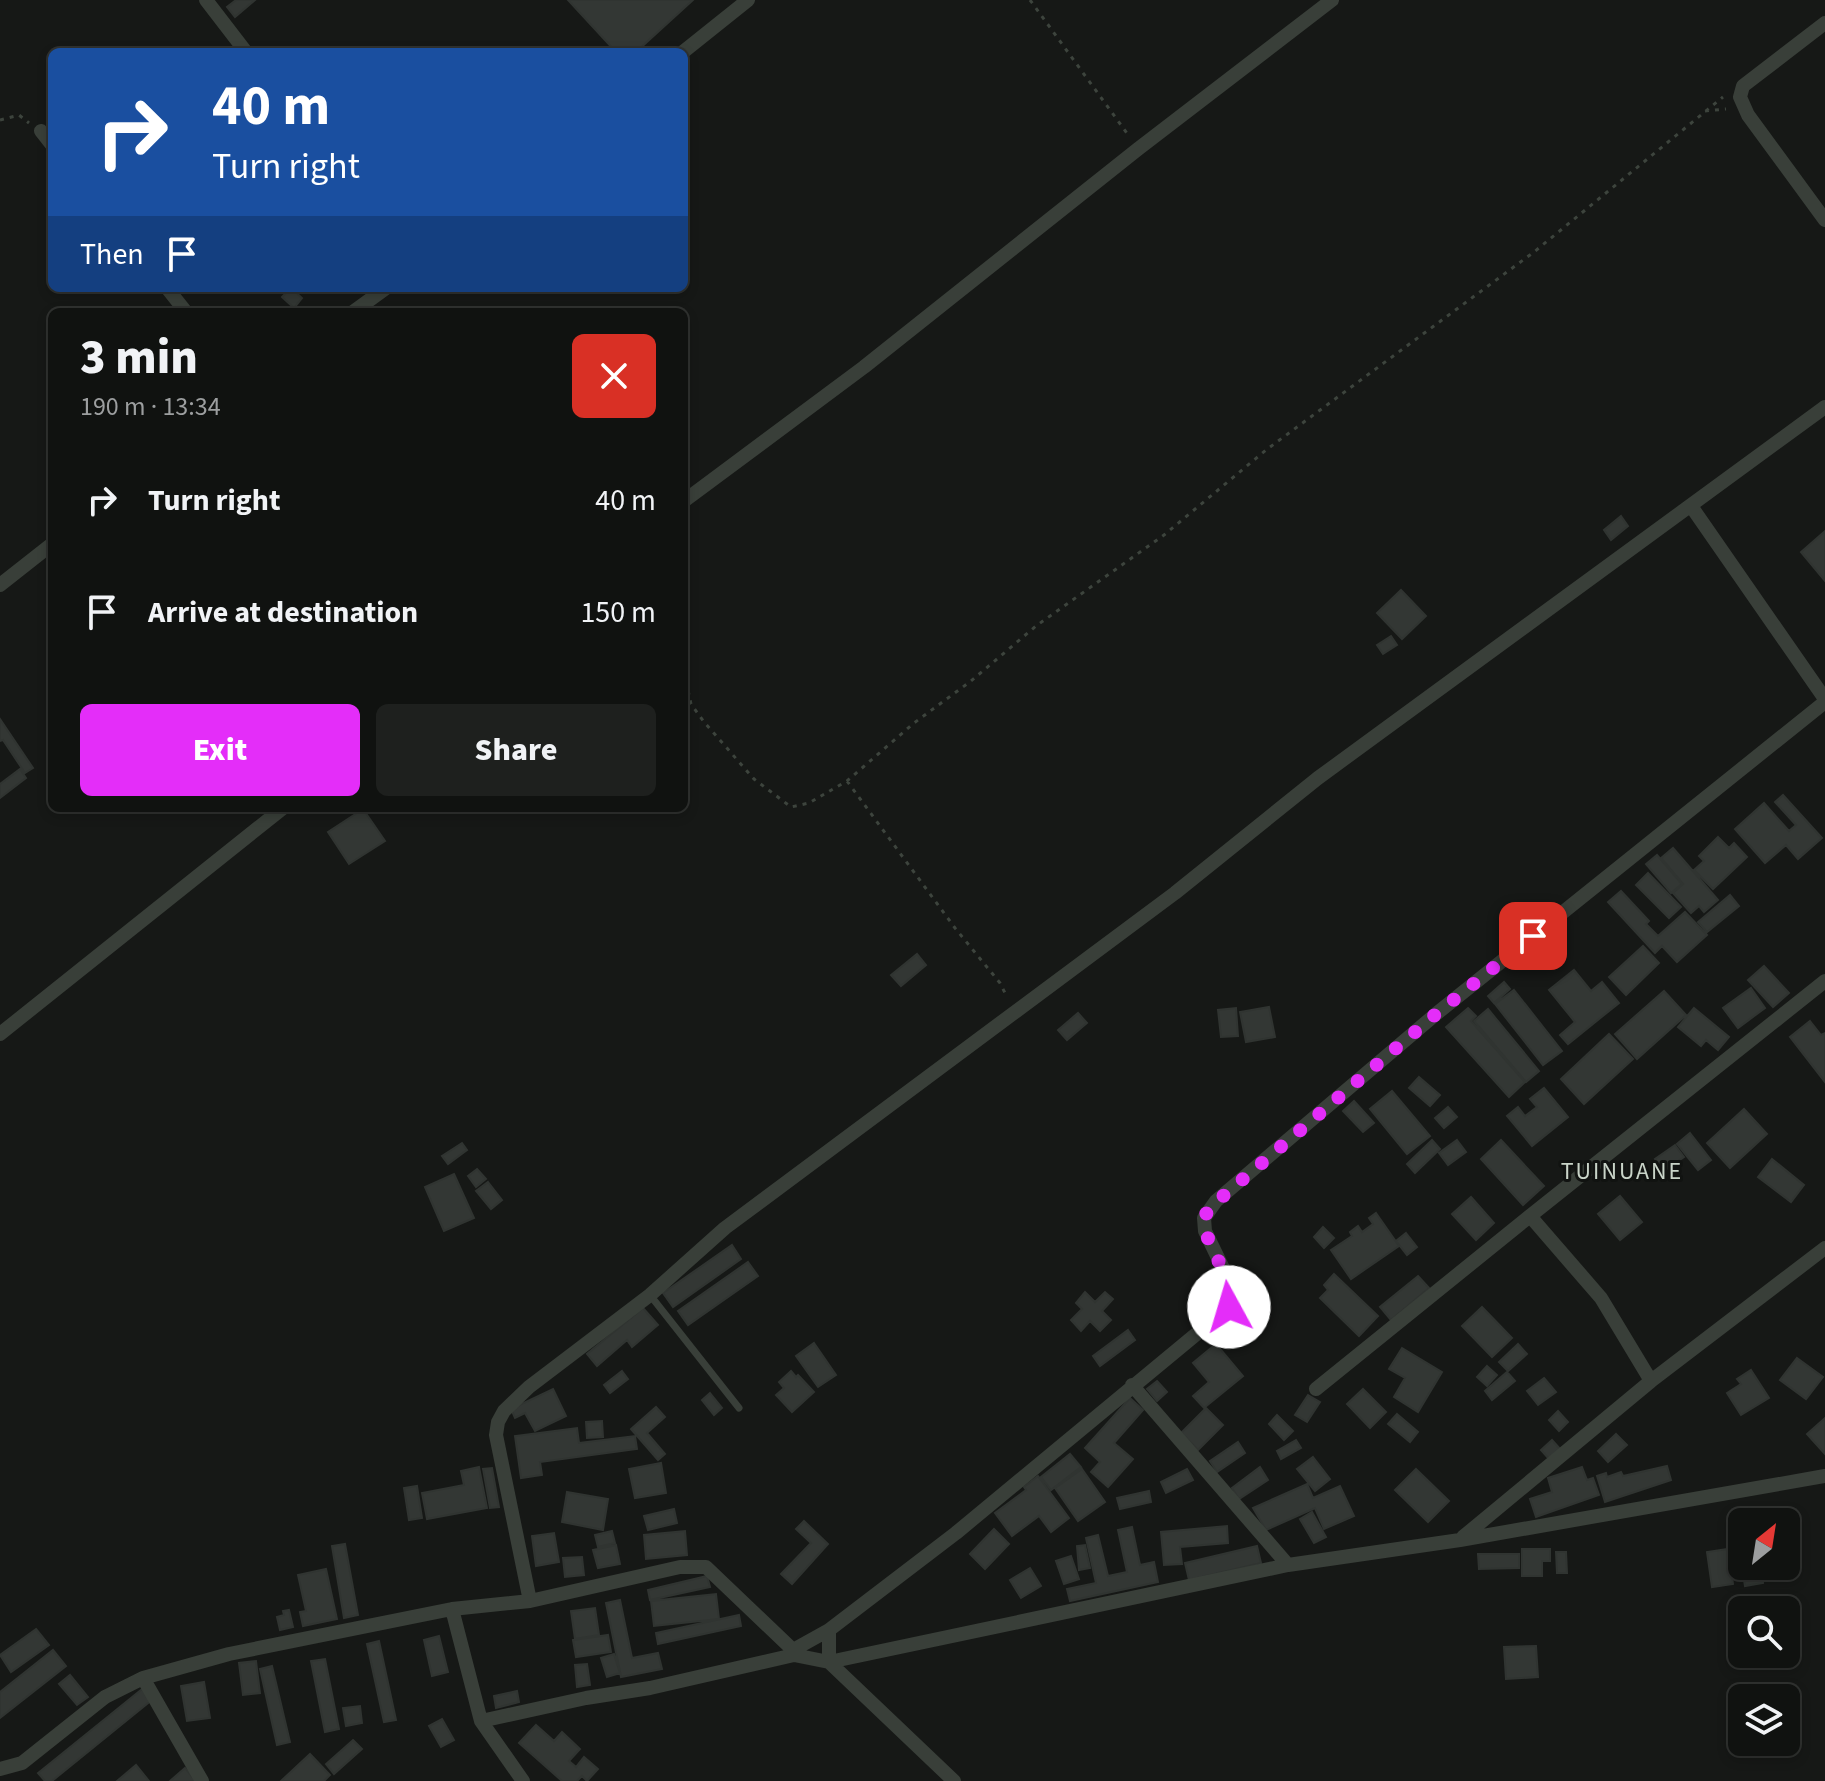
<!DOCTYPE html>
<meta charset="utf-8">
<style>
:root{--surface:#101210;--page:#1e201e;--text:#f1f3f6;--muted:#9c9e9f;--line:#303230;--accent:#e42df9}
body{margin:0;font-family:"Source Sans 3",sans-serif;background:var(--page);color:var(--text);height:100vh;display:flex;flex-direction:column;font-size:30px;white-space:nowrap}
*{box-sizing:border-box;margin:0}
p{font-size:26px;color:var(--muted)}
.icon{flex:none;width:44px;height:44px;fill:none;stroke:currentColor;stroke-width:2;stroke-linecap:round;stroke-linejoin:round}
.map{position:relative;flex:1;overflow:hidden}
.side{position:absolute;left:48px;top:308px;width:640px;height:504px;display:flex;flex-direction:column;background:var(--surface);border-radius:12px;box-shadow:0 4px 12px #0003,0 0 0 2px var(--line)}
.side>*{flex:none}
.guide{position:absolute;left:48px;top:48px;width:640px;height:244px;border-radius:12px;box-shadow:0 4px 12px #0003,0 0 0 2px var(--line);background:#1a4fa0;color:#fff;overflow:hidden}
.needle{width:52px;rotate:30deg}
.buttons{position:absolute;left:1728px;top:1508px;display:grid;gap:16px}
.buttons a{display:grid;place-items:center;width:72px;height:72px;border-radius:12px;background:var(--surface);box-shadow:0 4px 12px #0003,0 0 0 2px var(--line);font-size:40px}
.pin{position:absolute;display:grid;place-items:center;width:68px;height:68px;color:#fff;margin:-34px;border-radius:16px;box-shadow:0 4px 12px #0006}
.me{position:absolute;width:88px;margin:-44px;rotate:354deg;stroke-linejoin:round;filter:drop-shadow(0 0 6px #0008)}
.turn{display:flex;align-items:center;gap:28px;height:168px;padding:0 32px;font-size:36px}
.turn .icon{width:104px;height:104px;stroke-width:2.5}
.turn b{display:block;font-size:56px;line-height:68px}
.then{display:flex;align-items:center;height:76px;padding:0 32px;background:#0003;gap:16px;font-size:30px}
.round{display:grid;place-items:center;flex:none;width:84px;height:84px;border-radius:12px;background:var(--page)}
.summary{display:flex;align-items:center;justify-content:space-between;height:136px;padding:0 32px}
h1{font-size:48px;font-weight:800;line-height:60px}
.button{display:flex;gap:16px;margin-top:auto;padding:16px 32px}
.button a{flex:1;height:92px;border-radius:12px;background:var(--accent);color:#fff;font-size:32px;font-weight:800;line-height:92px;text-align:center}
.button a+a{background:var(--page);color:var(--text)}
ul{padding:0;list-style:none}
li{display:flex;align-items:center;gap:24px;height:112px;padding:0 32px}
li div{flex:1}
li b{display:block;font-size:30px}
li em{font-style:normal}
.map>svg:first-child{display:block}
.building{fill:#333734;stroke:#303431;stroke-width:2}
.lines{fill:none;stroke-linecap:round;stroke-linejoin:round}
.path{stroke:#3d443d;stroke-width:3;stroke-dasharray:4 6;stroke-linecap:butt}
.lane{stroke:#393f39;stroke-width:7}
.street{stroke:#393f39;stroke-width:14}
.route{stroke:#e42df9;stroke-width:14;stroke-dasharray:0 25.2}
.labels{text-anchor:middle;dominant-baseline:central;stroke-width:6;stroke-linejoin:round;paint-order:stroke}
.quarter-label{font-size:24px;letter-spacing:2px;fill:#c9d4c8;stroke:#111311}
</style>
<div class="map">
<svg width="1825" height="1781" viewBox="0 0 1825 1781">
<rect width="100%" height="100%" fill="#161816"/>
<path class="building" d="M236,0H255L235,17L227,7Z
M568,0H693L636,52H616Z
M291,288L302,298L294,308L282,297Z
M1621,516L1628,526L1611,540L1604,530Z
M1825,531V581L1801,552Z
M1401,590L1426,616L1402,639L1377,613Z
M1391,636L1397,645L1383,654L1377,645Z
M0,719L33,768L25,773L3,740L0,741Z
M20,769L26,778L0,798V784Z
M1783,795L1822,838L1798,859L1786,845L1765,863L1735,829L1764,803L1789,831L1796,825L1775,802Z
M363,809L385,841L349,864L328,832Z
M1718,837L1729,848L1734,843L1747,857L1713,889L1694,870L1704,861L1699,856Z
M1673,848L1718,900L1704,912L1699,906L1691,913L1673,893L1683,884L1661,858Z
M1657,855L1682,884L1671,893L1646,864Z
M1648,873L1681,907L1669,918L1636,885Z
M1621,891L1649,921L1646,924L1658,936L1685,912L1707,935L1677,962L1662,946L1655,953L1608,902Z
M1730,895L1739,906L1707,932L1698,922Z
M1643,946L1659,963L1626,995L1609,977Z
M917,954L926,965L901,986L891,975Z
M1764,966L1789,993L1773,1007L1748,980Z
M1574,970L1591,991L1602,982L1619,1003L1568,1044L1560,1035L1575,1022L1549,990Z
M1504,982L1510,989L1494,1003L1488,996Z
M1751,988L1765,1008L1738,1028L1723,1008Z
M1514,990L1562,1051L1543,1065L1495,1004Z
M1664,991L1686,1015L1637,1059L1615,1034Z
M1269,1007L1275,1037L1246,1042L1240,1012Z
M1236,1008L1238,1036L1221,1037L1218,1010Z
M1468,1008L1476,1016L1471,1021L1525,1082L1509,1097L1446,1027Z
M1694,1008L1729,1037L1718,1050L1706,1040L1701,1046L1678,1027Z
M1488,1009L1539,1071L1526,1082L1474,1021Z
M1078,1013L1087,1023L1067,1040L1058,1030Z
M1810,1021L1821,1035L1825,1033V1082L1790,1037Z
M1609,1034L1633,1059L1584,1104L1561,1079Z
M1419,1077L1440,1095L1430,1106L1409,1088Z
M1544,1088L1568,1117L1532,1146L1507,1116L1518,1107L1525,1116L1537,1107L1530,1099Z
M1392,1091L1430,1136L1407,1154L1370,1109Z
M1354,1101L1374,1123L1363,1132L1343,1111Z
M1448,1107L1457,1117L1444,1128L1435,1118Z
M1744,1109L1767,1134L1730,1168L1707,1143Z
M1690,1133L1711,1160L1698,1170L1677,1144Z
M1432,1140L1440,1149L1415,1173L1407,1164Z
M1457,1140L1466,1152L1448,1165L1439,1153Z
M1501,1140L1544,1186L1523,1205L1481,1159Z
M462,1143L467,1150L448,1164L442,1156Z
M1675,1145L1684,1157L1664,1171L1655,1159Z
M1772,1159L1804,1185L1791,1202L1758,1177Z
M477,1169L486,1179L476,1187L468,1176Z
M454,1174L474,1218L444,1231L425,1187Z
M488,1182L502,1200L491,1209L476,1191Z
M1620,1196L1642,1222L1620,1240L1598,1214Z
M1471,1197L1494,1223L1476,1240L1452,1214Z
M1376,1213L1399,1246L1351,1279L1331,1250L1352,1236L1350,1232L1358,1226L1362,1232L1373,1224L1369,1218Z
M1323,1227L1334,1238L1324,1248L1314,1237Z
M1406,1233L1417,1247L1407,1255L1396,1241Z
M732,1245L741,1259L673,1307L663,1293Z
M748,1262L758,1276L688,1325L678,1311Z
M1334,1274L1378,1316L1359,1336L1320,1298L1328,1290L1324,1285Z
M1418,1276L1429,1288L1391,1320L1380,1307Z
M1085,1292L1095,1302L1105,1292L1113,1299L1102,1311L1111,1320L1100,1331L1090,1321L1081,1331L1071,1320L1082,1309L1076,1303Z
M1482,1307L1512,1338L1492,1357L1462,1326Z
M643,1308L658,1325L632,1347L627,1340L597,1366L587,1354Z
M1128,1330L1135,1340L1100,1366L1093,1356Z
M814,1343L836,1375L818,1387L796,1356Z
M1216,1344L1243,1376L1204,1408L1193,1396L1209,1382L1193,1363Z
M1518,1344L1527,1354L1508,1371L1499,1362Z
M1402,1348L1442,1372L1418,1412L1394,1397L1405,1378L1389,1369Z
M1797,1358L1823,1377L1806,1399L1780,1380Z
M1487,1366L1497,1375L1487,1386L1477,1377Z
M1751,1370L1769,1398L1741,1415L1727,1393L1741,1384L1737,1379Z
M622,1371L628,1379L610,1393L604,1385Z
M791,1371L796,1377L798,1375L814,1392L792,1412L776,1395L784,1388L779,1382Z
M1507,1372L1515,1381L1492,1400L1485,1391Z
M1544,1378L1556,1392L1538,1405L1527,1391Z
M1157,1381L1167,1392L1157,1401L1147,1389Z
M553,1389L566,1416L535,1431L525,1413L515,1418L511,1409Z
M1363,1389L1386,1412L1370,1428L1347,1404Z
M710,1393L722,1408L714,1415L702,1400Z
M1308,1395L1320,1402L1307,1422L1295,1415Z
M1130,1398L1143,1410L1114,1443L1133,1459L1108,1487L1091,1472L1100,1462L1085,1448Z
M656,1407L665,1417L647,1433L665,1454L658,1460L631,1429Z
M1206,1408L1223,1425L1198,1450L1181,1433Z
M1558,1411L1568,1422L1559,1431L1549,1420Z
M1397,1414L1418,1432L1410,1442L1388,1424Z
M1277,1415L1293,1431L1284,1440L1269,1424Z
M1825,1418V1454L1807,1434Z
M602,1421L603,1437L587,1438L586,1422Z
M577,1428L579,1443L635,1436L637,1449L540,1462L542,1475L521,1478L515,1436Z
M1616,1434L1627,1445L1608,1462L1598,1451Z
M1296,1440L1301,1448L1281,1459L1277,1451Z
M1552,1440L1561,1450L1550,1460L1541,1450Z
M1238,1442L1245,1453L1217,1472L1210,1461Z
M1070,1454L1081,1467L1051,1490L1041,1477Z
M1313,1457L1330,1479L1315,1491L1297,1469Z
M661,1463L666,1493L635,1498L629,1469Z
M1667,1466L1671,1480L1605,1502L1597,1476L1606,1473L1607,1477L1621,1472L1623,1476Z
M479,1467L487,1508L427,1519L422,1493L464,1485L461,1471Z
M1260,1467L1268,1480L1239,1499L1232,1488Z
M1582,1467L1587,1480L1593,1478L1599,1495L1536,1517L1530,1499L1552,1492L1548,1478Z
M492,1468L499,1507L490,1508L483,1469Z
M1082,1469L1105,1502L1078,1521L1055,1488Z
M1187,1469L1193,1480L1166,1493L1161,1482Z
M1416,1469L1449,1501L1428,1522L1395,1490Z
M1038,1476L1069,1518L1051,1532L1039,1516L1012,1536L995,1513L1026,1490L1024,1487Z
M1307,1484L1313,1498L1340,1486L1354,1516L1324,1529L1315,1508L1266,1530L1253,1508Z
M417,1486L422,1518L409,1520L404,1488Z
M1149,1491L1151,1502L1120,1509L1117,1498Z
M567,1492L608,1499L603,1530L562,1522Z
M674,1509L677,1523L648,1530L644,1516Z
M1312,1512L1326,1537L1314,1543L1300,1519Z
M804,1521L828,1544L792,1584L781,1574L811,1543L796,1529Z
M1227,1526L1228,1543L1180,1547L1182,1564L1164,1565L1161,1532Z
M1132,1527L1140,1565L1154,1562L1158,1582L1070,1601L1067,1589L1096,1583L1086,1538L1098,1535L1108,1576L1127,1572L1118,1530Z
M994,1529L1009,1544L985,1569L970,1554Z
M612,1531L615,1543L598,1547L595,1535Z
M685,1531L687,1555L646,1559L644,1535Z
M554,1533L559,1562L536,1566L532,1536Z
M345,1544L358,1615L344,1618L332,1546Z
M616,1545L620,1564L598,1568L593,1550Z
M1085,1545L1090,1568L1079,1570L1077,1546Z
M1257,1546L1261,1563L1189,1580L1185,1563Z
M1522,1549H1550V1561H1542V1576H1522Z
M1728,1549L1733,1584L1712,1587L1707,1552Z
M1556,1552H1566L1567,1573H1557Z
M1478,1554H1519V1568L1479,1569Z
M1071,1556L1079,1579L1064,1584L1056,1561Z
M1740,1556L1742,1566H1761L1763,1583L1745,1586Z
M582,1557L584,1575L565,1577L563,1558Z
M1030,1568L1041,1586L1021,1598L1010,1580Z
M326,1569L337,1619L303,1626L300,1612L306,1611L298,1575Z
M707,1576L710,1587L650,1600L648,1590Z
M716,1594L719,1619L654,1626L651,1601Z
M620,1600L632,1658L658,1653L662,1669L621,1677L606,1603Z
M595,1608L599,1635L575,1639L571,1611Z
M289,1610L293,1627L280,1630L277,1617L284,1615L283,1611Z
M739,1615L741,1626L658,1644L656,1633Z
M36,1629L49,1645L11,1672L0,1655Z
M608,1635L611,1652L576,1657L573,1640Z
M439,1636L448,1672L432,1676L424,1640Z
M379,1641L396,1720L384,1722L367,1644Z
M1536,1646L1538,1677L1506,1679L1504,1647Z
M53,1650L66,1666L0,1718V1692Z
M614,1654L620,1673L607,1677L601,1658Z
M325,1659L339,1729L325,1732L311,1661Z
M256,1661L260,1693L243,1695L239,1663Z
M587,1664L590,1685L577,1687L575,1665Z
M272,1666L290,1742L277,1745L260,1669Z
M70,1675L88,1697L77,1705L59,1684Z
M204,1682L210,1718L187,1721L181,1686Z
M142,1689L152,1700L52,1781H45L38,1773Z
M517,1691L519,1702L496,1708L494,1696Z
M360,1706L362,1723L346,1726L343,1708Z
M442,1719L454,1740L441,1747L429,1726Z
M536,1725L554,1741L562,1732L580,1749L569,1761L576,1767L584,1757L598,1769L587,1781L582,1776L577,1781H562L519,1743Z
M353,1740L362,1749L334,1774L326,1764Z
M310,1754L330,1775L324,1781H281Z
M136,1765L149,1781H117Z
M185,1768L196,1781H170Z"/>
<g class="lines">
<path class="path" d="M1030,0L1129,136
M1705,111L1726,109
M0,120L19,115L29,123
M684,671L691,704L704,722L754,779L791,807L809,803L847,781L914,723L971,681L1036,626L1164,535L1266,450L1534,252L1723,97
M847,781L955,928L1000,983L1007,997"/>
<path class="lane" d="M650,1295L739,1408"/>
<path class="street" d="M206,0L246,52
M1825,23L1743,86L1740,97L1748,115L1825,220
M683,52L748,0
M41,131L52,145
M167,288L186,312
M353,312L386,288
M684,501L864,367L1138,149L1332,0
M1691,506L1825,699
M0,585L52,544
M0,1034L283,808
M1651,1381L1601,1298L1530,1216L1825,981
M1132,1385L1288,1565
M1316,1389L1530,1216
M1463,1537L1651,1381L1825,1248
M530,1601L496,1435L498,1422L504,1411L529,1387L650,1295L725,1228L1175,893L1318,778L1825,407
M452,1609L481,1721L523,1781
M829,1630V1662L954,1781
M793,1650L829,1630L956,1533L1229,1307L1234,1291L1205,1231L1204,1218L1216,1201L1436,1014L1825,702
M143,1678L202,1781
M481,1721L586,1698L650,1688L794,1655L829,1662L1288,1565L1460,1540L1825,1476
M0,1769L22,1763L105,1697L143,1678L229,1654L452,1609L530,1601L680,1567H706L793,1650L794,1655"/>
</g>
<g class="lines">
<path class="route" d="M1229,1307L1234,1291C1225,1267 1196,1235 1208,1209L1436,1014L1533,936"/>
</g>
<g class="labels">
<g class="quarter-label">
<text x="1622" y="1171">TUINUANE</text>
</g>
</g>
</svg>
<div class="buttons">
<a><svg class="needle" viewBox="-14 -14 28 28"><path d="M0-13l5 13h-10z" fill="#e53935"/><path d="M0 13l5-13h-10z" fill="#9c9e9f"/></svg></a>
<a><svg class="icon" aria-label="search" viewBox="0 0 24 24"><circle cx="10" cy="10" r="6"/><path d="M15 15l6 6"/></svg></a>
<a><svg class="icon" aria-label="layers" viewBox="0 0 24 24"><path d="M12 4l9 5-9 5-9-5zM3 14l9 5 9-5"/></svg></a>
</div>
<div class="pin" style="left:1533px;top:936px;background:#d93025"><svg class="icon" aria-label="arrive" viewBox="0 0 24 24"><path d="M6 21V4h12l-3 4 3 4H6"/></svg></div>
<svg class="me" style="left:1229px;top:1307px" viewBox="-20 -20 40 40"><circle r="19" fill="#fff"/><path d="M0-13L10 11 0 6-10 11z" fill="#e42df9"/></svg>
<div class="guide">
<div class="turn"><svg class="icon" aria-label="right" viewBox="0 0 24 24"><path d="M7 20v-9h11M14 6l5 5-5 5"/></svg><div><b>40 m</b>Turn right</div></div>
<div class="then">Then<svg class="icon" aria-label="arrive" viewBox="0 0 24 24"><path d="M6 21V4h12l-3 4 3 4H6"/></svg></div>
</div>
<section class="side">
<div class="summary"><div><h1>3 min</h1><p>190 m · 13:34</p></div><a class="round" style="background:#d93025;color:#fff"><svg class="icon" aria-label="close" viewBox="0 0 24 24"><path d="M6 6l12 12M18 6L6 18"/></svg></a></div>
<ul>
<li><svg class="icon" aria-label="right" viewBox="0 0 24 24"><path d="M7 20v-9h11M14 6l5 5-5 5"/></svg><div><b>Turn right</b></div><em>40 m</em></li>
<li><svg class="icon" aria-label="arrive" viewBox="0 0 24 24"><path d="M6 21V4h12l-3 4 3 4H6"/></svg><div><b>Arrive at destination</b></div><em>150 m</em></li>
</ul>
<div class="button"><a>Exit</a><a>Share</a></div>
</section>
</div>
